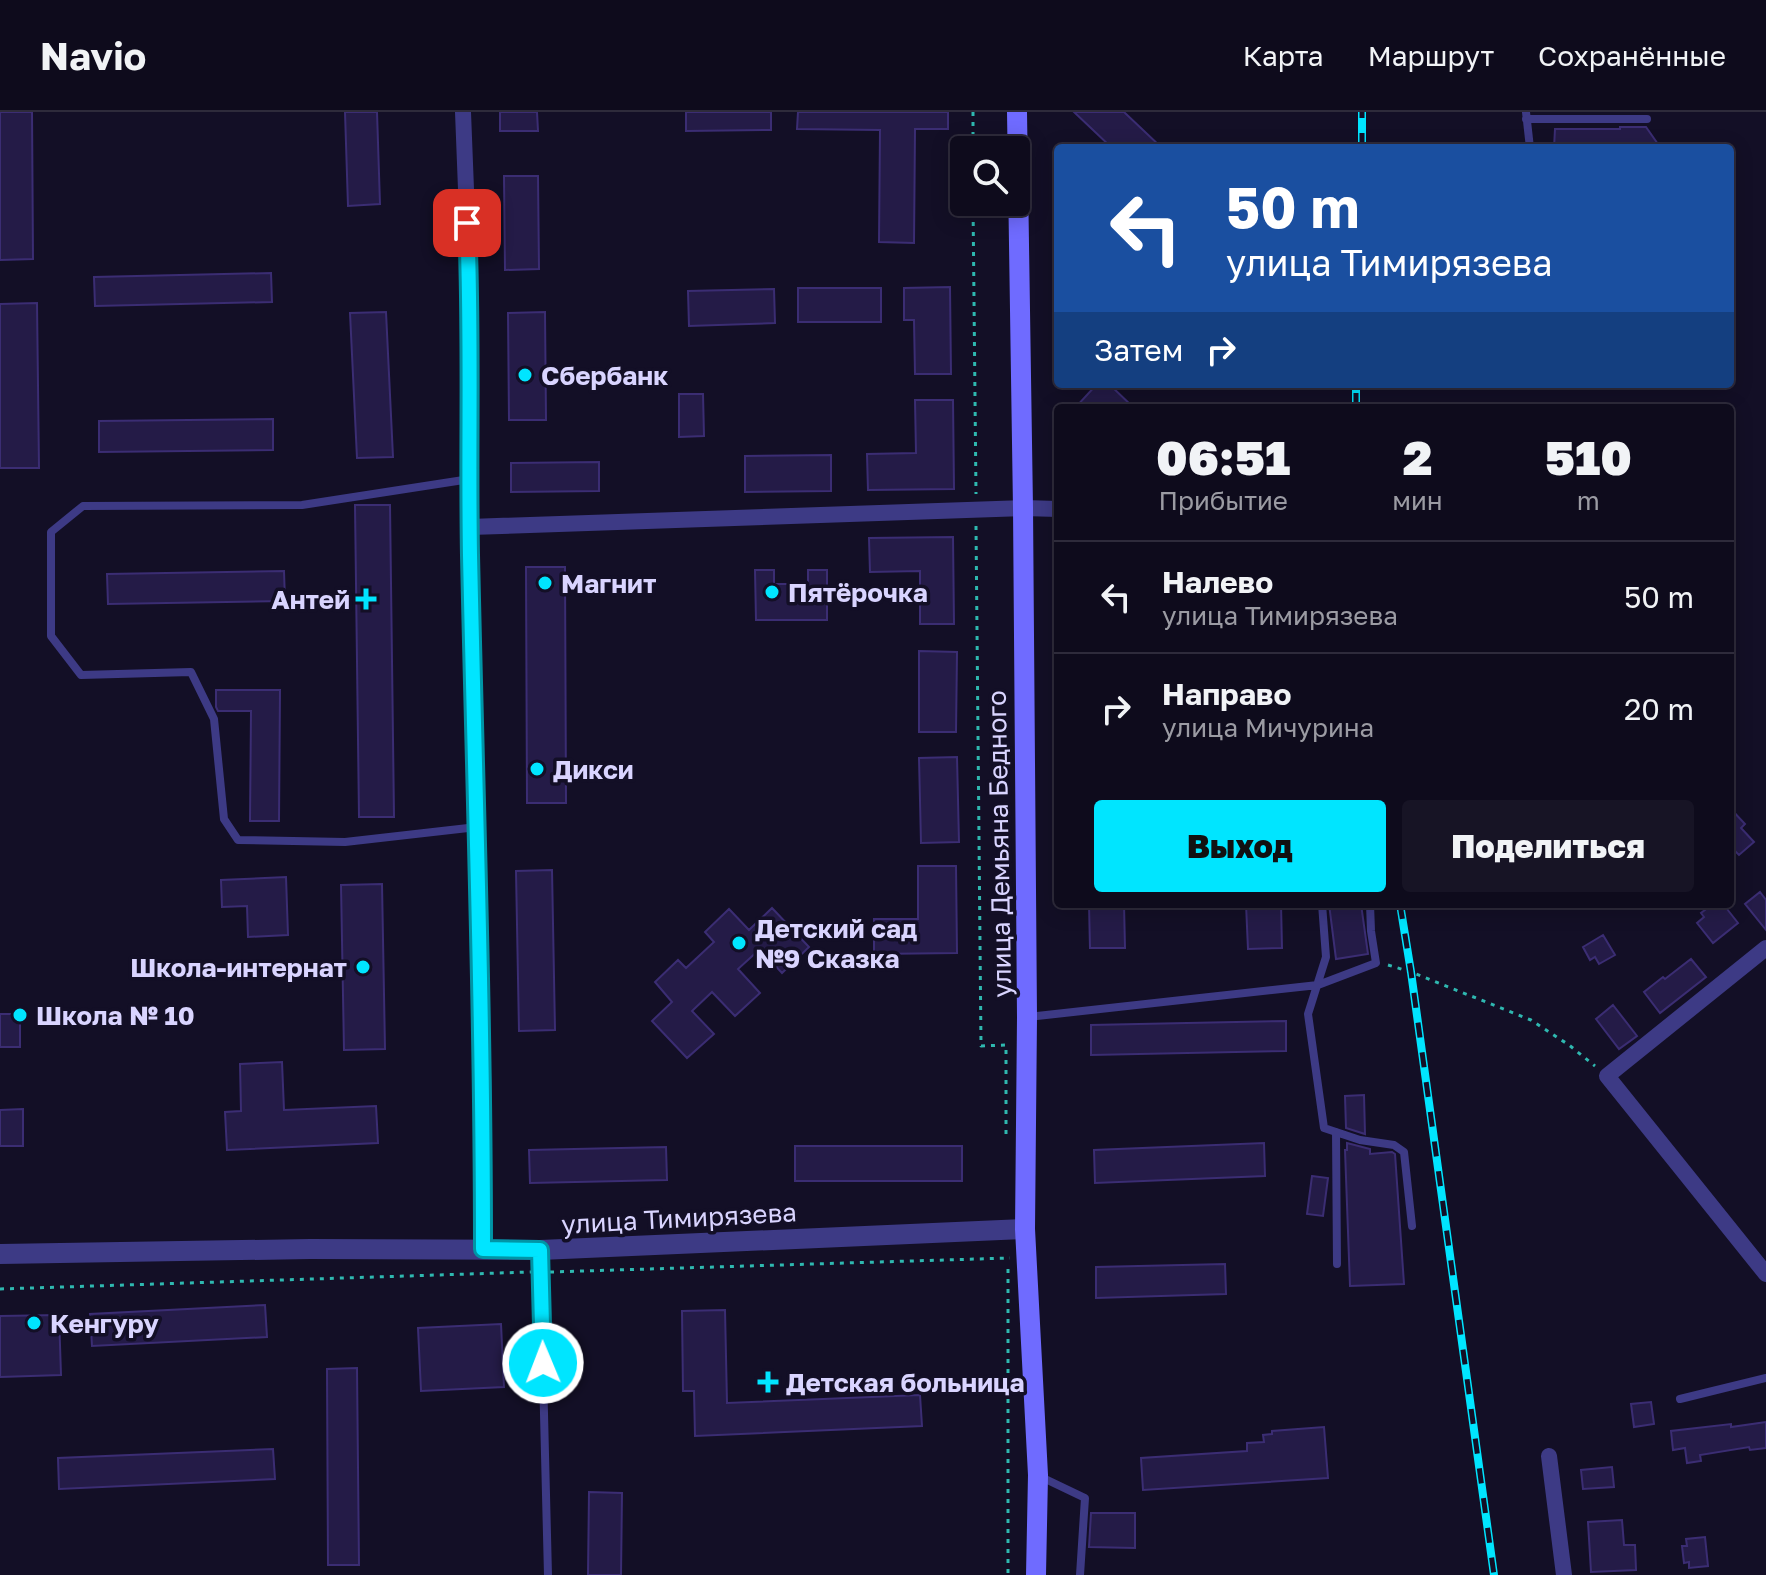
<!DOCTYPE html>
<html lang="ru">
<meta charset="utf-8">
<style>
:root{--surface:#0e0b1c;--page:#171425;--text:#f1f3f6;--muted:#9b9ba3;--line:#2e2b3b;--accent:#00e5ff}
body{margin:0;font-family:"Golos Text",sans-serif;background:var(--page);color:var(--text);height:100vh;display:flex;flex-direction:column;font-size:30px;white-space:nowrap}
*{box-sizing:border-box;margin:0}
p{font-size:26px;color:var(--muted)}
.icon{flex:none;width:44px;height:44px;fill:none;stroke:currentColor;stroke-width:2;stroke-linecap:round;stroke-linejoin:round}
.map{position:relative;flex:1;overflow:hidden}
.drawer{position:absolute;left:1054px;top:292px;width:680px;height:504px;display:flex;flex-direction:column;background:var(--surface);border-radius:8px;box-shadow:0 4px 20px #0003,0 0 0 2px var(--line)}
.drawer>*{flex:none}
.top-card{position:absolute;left:1054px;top:32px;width:680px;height:244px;border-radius:8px;box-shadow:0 4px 20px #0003,0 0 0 2px var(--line);background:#1a4fa0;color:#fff;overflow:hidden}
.controls{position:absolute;left:950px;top:24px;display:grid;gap:16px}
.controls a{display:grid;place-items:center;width:80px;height:80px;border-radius:8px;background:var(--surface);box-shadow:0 4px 20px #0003,0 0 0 2px var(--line);font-size:40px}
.pin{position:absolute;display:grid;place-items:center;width:68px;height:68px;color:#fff;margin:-34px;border-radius:16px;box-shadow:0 4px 12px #0006}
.me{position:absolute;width:88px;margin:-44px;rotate:359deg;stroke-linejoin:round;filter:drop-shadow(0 0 6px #0008)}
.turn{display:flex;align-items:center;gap:28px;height:168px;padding:0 40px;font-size:36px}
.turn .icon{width:104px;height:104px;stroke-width:2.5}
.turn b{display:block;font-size:56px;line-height:68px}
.then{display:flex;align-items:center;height:76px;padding:0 40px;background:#0003;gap:16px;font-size:30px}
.eta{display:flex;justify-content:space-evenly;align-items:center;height:136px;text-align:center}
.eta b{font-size:48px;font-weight:800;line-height:56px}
.cta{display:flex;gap:16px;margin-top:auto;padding:16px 40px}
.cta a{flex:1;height:92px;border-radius:8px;background:var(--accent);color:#111;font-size:32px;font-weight:800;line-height:92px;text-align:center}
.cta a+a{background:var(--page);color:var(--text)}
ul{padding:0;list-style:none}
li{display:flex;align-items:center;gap:24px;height:112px;padding:0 40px;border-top:2px solid var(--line)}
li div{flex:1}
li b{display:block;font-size:30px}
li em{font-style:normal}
header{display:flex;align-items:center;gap:48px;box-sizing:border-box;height:112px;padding:0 40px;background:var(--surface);border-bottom:2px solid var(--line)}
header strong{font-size:38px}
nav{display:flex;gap:44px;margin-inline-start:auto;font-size:28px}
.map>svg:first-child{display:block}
.building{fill:#241b47;stroke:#3b2d73;stroke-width:2}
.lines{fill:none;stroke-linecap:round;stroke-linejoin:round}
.path{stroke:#2fb8b0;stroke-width:3;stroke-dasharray:4 6;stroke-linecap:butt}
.service{stroke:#3d3a85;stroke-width:8}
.minor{stroke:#3d3a85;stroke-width:16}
.tertiary{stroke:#3d3a85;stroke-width:20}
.secondary{stroke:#6f6bff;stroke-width:20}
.rail-casing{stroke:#00e5ff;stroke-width:8}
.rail{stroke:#130f26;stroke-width:5;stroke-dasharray:15;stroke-linecap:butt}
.route-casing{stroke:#0095a6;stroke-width:20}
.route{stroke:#00e5ff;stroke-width:14}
.poi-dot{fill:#00e5ff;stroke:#130f26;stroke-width:3}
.labels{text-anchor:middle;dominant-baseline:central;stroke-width:7;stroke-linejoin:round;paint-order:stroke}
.poi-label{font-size:26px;font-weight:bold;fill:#d9d4ff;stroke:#130f26;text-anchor:start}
.street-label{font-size:26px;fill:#d9d4ff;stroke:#130f26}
</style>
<header>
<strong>Navio</strong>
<nav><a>Карта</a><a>Маршрут</a><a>Сохранённые</a></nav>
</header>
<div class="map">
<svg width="1766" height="1463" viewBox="0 0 1766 1463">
<rect width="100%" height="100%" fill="#130f26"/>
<path class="building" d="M0,0H32L33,147L0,148Z
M345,0H377L380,92L348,94Z
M500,0H537L538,19H500Z
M686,0H771V18L686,19Z
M798,0H948V17H915L914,131L879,130L880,18L797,17Z
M1074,0H1124L1162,36H1112Z
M1620,15H1646L1660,35L1554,36L1555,17H1620Z
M504,64H538L539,157L505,158Z
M271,161L272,190L95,194L94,165Z
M950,175L951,262H915L914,208H904V176Z
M798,176H881V210H798Z
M774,177L775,211L689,214L688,179Z
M37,191L39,356H0V192Z
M386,200L393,345L357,346L350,201Z
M545,200L546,308H509L508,201Z
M1097,272H1109L1134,296H1075Z
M679,282H703L704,324L679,325Z
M915,288H953L954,377L868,378L867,342L916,341Z
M273,307V338L99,340V309Z
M831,343V379L745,380V344Z
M599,350V379L511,380V351Z
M355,393H390L394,705H359Z
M953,425L954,512H920V459L870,460L869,426Z
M526,455H565L566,691H527Z
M755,458H774V472H808V458H827V508H756Z
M284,459L285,489L108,492L107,462Z
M919,539L957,540L956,620H919Z
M216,578H280L279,709H250L251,599H218L216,595Z
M957,645L959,730L921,731L919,646Z
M1730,696L1745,712L1741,716L1754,730L1739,743L1730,734Z
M918,754H956L957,841L874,842V807H918Z
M552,758L555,918L519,919L516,759Z
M286,765L288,823L248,825L247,794L222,795L221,768Z
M382,772L385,937L344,938L341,773Z
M1760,780L1766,788V818L1745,792Z
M1089,792H1124L1125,836H1090Z
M1246,792H1281L1282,836L1248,837Z
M1329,792H1361L1368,842L1336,847Z
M1713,792H1723L1738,811L1713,831L1697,811L1704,805L1701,801Z
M772,796L809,835L782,861L760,837L738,857L760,881L735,904L712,880L692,899L714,922L687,946L652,909L672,890L655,870L678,848L686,856L714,830L705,820L729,797L749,818Z
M1603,823L1615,843L1599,852L1595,845L1590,848L1583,835Z
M1691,847L1706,865L1660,901L1644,880L1663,865L1665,867Z
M1613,893L1637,924L1619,937L1596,907Z
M0,902H20V935H0Z
M1286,909V939L1091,943V913Z
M282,950L284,998L376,994L378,1031L227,1038L225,1000L241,999L240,952Z
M1364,983L1365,1022L1346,1016L1345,984Z
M23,997V1034H0V998Z
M1264,1031L1265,1064L1095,1071L1094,1038Z
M1347,1031L1370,1037V1042L1392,1040L1395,1042L1404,1172L1350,1174L1345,1038H1347Z
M795,1034H962V1069H795Z
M666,1035L667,1068L530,1071L529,1038Z
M1312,1064L1328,1066L1323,1104L1307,1102Z
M1225,1152L1226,1182L1096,1186V1155Z
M265,1193L267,1225L92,1234L90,1202Z
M725,1198L727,1291L920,1283L922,1314L695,1324L694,1279H683L682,1199Z
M59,1203L61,1263L0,1265V1204Z
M501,1212L504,1275L421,1279L418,1216Z
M357,1256L359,1453H328L327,1257Z
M1651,1290L1654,1312L1634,1315L1631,1292Z
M1766,1310V1336L1750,1338L1749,1335L1700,1343L1701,1349L1687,1351L1685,1336L1673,1338L1671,1319L1731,1312V1315Z
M1324,1315L1328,1366L1143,1378L1141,1346L1247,1339V1331L1264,1330L1263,1323L1272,1322V1319Z
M273,1337L275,1367L59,1377L58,1346Z
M1612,1355L1614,1375L1583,1377L1581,1358Z
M589,1380L622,1381L621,1463H588Z
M1091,1401H1135V1436L1089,1435Z
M1622,1408L1624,1433H1635L1636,1458L1591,1460L1588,1410Z
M1705,1425L1708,1454L1689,1456V1450L1684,1451L1682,1434H1687L1686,1427Z"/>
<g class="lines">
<path class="path" d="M973,0V38
M973,90L976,382
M976,414L981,934L1006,933V1025
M1388,853L1411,860L1531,908L1569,933L1595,954
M1008,1157V1463
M550,1160L1010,1146
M0,1177L531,1160"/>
<path class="service" d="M1526,0L1530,36
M1526,7H1647
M470,367L302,393L83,394L51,420V524L81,563L191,560L214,607L224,707L238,728L345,730L477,715
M1322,792L1326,845L1308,902L1324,1016L1360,1028L1394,1033L1404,1040L1412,1114
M1028,905L1318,873L1376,851L1371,819L1370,792
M1336,1020L1337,1152
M540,1140L548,1463
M1680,1287L1766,1266
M1039,1364L1085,1386L1080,1463"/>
<path class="minor" d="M463,0L470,180V415L484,1002L483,1137
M470,415L1023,396L1058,397
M1766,836L1607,964L1766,1162
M1549,1344L1564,1463"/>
<path class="tertiary" d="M0,1142L310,1137L540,1138L1025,1117"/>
<path class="secondary" d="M1017,0L1023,396L1027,905L1025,1117L1038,1363L1036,1463"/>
<g class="rail-casing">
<path id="rail" d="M1362,36V0
M1356,296V272
M1400,792L1411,860L1494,1463"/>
</g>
<use href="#rail" class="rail"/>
</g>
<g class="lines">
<g class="route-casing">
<path id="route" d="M467,111C472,221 468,332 470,443C475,674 483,906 483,1137L540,1138L543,1251"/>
</g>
<use href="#route" class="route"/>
</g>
<g class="poi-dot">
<circle cx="525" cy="263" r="8"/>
<circle cx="545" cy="471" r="8"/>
<circle cx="772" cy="480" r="8"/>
<path d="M362 475h8v8h8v8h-8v8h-8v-8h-8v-8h8z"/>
<circle cx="537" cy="657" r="8"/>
<circle cx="739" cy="831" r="8"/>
<circle cx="363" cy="855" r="8"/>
<circle cx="20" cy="903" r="8"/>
<circle cx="34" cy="1211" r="8"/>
<path d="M764 1258h8v8h8v8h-8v8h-8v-8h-8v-8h8z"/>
</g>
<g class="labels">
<g class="poi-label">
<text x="541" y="263">Сбербанк</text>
<text x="561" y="471">Магнит</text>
<text x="788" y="480">Пятёрочка</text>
<text x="350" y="487" text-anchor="end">Антей</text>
<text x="553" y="657">Дикси</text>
<text x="755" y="816">Детский сад<tspan x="755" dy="30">№9 Сказка</tspan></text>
<text x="347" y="855" text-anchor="end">Школа-интернат</text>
<text x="36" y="903">Школа № 10</text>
<text x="50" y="1211">Кенгуру</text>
<text x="786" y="1270">Детская больница</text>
</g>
<g class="street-label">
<text transform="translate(999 732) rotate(-91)">улица Демьяна Бедного</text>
<text transform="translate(679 1106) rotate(-3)">улица Тимирязева</text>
</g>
</g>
</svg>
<div class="controls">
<a><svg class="icon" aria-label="search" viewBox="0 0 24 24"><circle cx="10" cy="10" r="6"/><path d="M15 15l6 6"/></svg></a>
</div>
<div class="pin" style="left:467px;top:111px;background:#d93025"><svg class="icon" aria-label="arrive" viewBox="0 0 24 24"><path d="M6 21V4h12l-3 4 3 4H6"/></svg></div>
<svg class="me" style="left:543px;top:1251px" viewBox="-20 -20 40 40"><circle r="17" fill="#00e5ff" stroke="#fff" stroke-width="3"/><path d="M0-11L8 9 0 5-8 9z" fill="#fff"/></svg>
<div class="top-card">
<div class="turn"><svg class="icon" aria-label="left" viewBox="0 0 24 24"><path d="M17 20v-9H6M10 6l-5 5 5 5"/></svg><div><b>50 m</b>улица Тимирязева</div></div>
<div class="then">Затем<svg class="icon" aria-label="right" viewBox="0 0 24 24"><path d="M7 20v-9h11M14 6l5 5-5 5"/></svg></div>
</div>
<section class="drawer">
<div class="eta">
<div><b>06:51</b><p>Прибытие</p></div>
<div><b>2</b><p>мин</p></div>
<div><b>510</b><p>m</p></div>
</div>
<ul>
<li><svg class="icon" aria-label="left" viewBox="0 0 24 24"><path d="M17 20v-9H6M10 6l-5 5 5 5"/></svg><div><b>Налево</b><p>улица Тимирязева</p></div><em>50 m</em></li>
<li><svg class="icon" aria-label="right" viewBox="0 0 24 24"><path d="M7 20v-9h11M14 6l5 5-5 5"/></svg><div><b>Направо</b><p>улица Мичурина</p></div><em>20 m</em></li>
</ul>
<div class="cta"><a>Выход</a><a>Поделиться</a></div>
</section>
</div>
